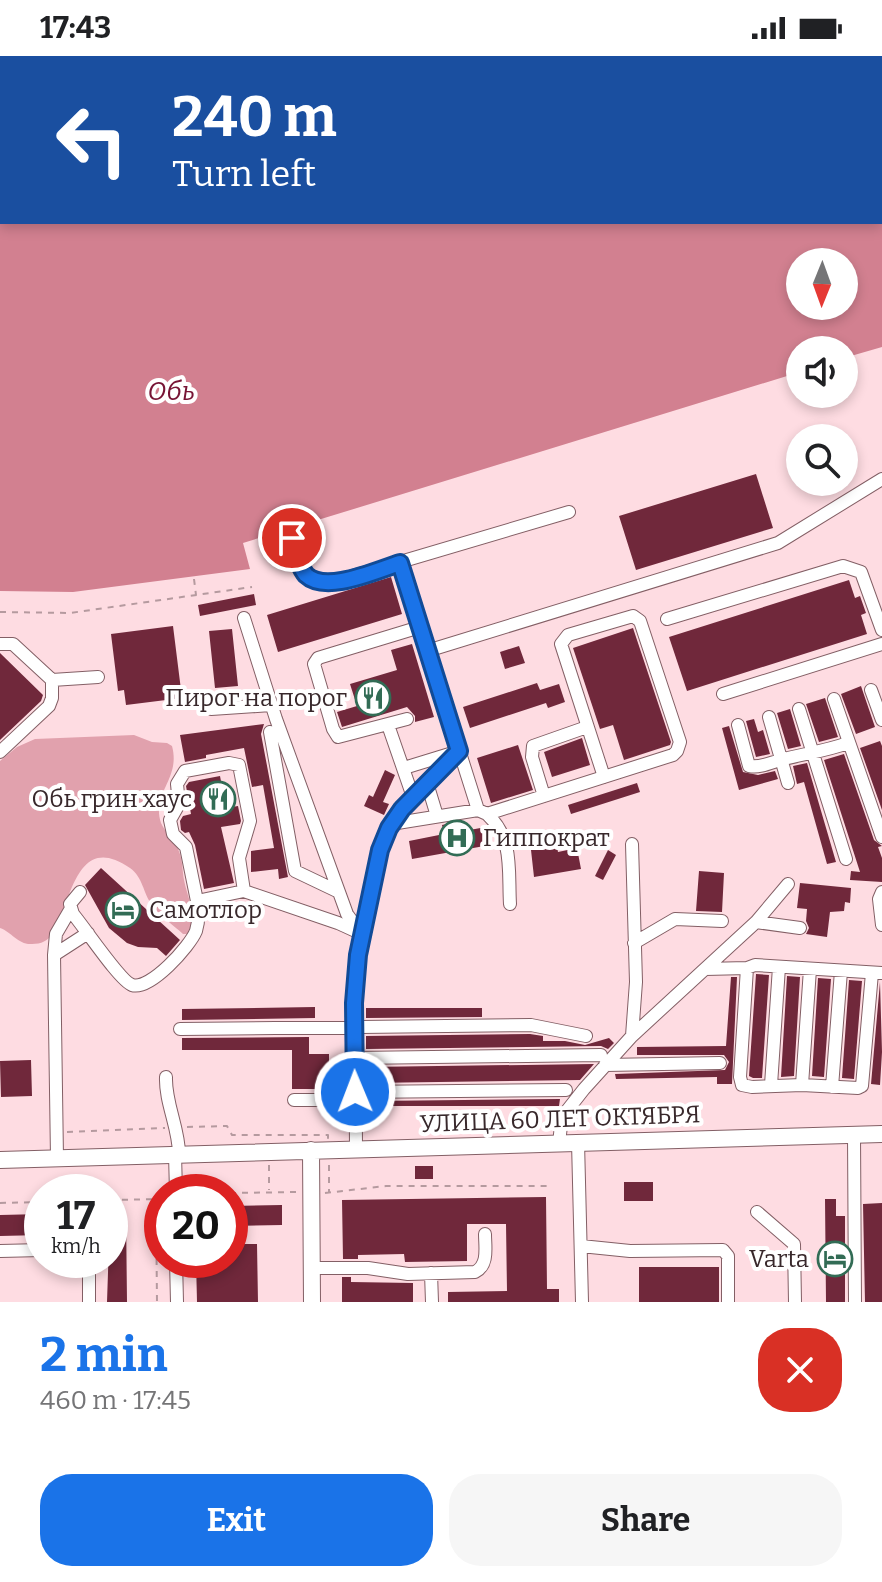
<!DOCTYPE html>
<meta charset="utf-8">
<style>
:root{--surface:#fff;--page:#f6f6f6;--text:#202124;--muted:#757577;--accent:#1a73e8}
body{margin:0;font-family:Bitter,serif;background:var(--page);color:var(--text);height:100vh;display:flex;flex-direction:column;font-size:30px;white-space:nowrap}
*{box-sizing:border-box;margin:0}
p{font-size:26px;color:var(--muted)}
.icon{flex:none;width:44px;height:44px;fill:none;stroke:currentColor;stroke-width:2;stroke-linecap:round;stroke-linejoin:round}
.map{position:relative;height:1246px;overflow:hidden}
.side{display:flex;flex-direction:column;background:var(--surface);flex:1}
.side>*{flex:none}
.hud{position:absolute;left:0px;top:0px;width:882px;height:168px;box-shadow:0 4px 12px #0003;background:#1a4fa0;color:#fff;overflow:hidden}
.needle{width:52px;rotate:181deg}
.controls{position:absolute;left:786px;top:192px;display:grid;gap:16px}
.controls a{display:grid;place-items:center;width:72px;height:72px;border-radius:50%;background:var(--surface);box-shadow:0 4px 12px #0003;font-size:40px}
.speed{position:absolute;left:24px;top:1118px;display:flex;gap:16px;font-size:40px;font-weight:700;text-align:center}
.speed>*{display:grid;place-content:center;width:104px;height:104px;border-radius:50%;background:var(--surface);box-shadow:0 4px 12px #0003;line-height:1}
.speed small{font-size:20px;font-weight:400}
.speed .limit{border:12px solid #d22;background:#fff;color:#111}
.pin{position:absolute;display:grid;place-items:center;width:68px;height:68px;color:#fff;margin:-34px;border:4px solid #fff;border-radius:50%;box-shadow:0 2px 8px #0007}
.me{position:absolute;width:88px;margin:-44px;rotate:359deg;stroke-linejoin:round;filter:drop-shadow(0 0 6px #0008)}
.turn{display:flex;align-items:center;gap:28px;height:168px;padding:0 40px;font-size:36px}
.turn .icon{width:104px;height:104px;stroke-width:2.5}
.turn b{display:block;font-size:56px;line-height:68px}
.round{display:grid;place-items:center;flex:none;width:84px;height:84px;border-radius:32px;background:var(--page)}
.summary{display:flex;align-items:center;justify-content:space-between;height:136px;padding:0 40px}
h1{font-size:48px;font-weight:700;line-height:60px;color:var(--accent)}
.primary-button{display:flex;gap:16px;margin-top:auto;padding:16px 40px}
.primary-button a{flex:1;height:92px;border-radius:32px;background:var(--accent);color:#fff;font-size:32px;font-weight:700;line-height:92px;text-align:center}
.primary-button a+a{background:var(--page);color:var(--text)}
.status{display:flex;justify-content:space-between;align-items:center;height:56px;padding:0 40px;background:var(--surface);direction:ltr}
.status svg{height:22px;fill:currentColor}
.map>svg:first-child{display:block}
.green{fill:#e1a1ad}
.water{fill:#d28090;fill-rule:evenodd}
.building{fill:#70283b}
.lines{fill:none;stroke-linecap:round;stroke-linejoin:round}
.minor-casing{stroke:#835f65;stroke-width:14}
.major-casing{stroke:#835f65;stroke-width:18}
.path{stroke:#b59a9f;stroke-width:2;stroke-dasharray:6 6;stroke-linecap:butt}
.minor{stroke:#fff;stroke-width:12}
.major{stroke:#fff;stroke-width:16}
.route-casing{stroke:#114b97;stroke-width:20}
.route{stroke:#1a73e8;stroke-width:14}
.labels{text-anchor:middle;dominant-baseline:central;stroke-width:8;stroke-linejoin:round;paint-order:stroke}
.poi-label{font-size:24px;fill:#38282b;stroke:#fff;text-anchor:end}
.street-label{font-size:24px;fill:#38282b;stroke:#fff}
.water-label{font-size:26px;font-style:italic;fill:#771435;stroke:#fff}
</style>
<div class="status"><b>17:43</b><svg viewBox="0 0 49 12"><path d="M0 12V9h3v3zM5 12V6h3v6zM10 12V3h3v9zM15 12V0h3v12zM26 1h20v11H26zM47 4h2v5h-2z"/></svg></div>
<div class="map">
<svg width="882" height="1246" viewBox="0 0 882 1246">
<rect width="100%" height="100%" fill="#fedce2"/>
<path class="green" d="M134,679L152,686L167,687L172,690C181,723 151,737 161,767C165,776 173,784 178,793C183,804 182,813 184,824C188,844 197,857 189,878H183C173,869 160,860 152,849C143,837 143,821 130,812C75,774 71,849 53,877C48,885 41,888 32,888C18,889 12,876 0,872V705L17,691L35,683Z"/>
<path class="water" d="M0,0H882V291L844,302V294H800V316L243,487L250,513L73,536L0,535ZM2,2H880V166H2ZM800,206H844V250H800Z"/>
<path class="building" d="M756,418L773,472L636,514L619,460Z
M391,521L402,558L278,596L267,559Z
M849,524L855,542L860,540L866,557L861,559L867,578L687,635L669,581Z
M254,538L256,549L200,560L198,549Z
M173,570L182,642L126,649L124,634L118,635L111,578Z
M633,572L671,686L670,689L624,704L613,669L600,673L573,592Z
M232,573L238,630L215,632L209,575Z
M412,588L434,661L415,666V660L407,651L342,671L337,656L357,650L350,628L397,614L391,594Z
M519,590L525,607L505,613L500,596Z
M0,597L43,639L41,645L0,684Z
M537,627L540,634L559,628L565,646L548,652L546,647L470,672L463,651Z
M861,630L875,671L856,678L841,638Z
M825,642L838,681L819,686L806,648Z
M790,653L801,690L788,693L777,657Z
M754,663L758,676L763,674L770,698L756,701L746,665Z
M264,668L261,678L288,821L279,823L278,813L251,816V795L274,792L263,729L252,731L244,692L206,699V702L185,706L180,679Z
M729,670L743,716L758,719L775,715L778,723L739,734L722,672Z
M582,682L590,709L552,721L544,696Z
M880,685L882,690V754L860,692Z
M518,689L533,734L491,747L477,702Z
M844,698L874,784L882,790L878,791L882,802V826L850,824L851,815L860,816L824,704Z
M807,707L836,806L827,808L804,726L797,728L793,710Z
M385,714L395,719L383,746L389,748L384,759L364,750L369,739L373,741Z
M220,720L226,752L238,750L241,765L240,768L221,771L234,827L204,833L195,789L189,776L185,777L181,774L180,765L183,760L191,758L186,730L189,726Z
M637,727L640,736L571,758L568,749Z
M451,767L453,777L486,771L490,789L412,803L409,785L444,778L442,769Z
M555,781L558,796L577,792L581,813L534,821L530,785Z
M608,794L616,799L603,824L595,820Z
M101,812L180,884L166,900L157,892L138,891L127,887L109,872L85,829Z
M699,815L724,817L722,856L696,855Z
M800,827L851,832L850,847L845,846L844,855L830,856L827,881L806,878L809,872L806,865L807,853L797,852Z
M756,918L769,919L762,1022H753L749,1020Z
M787,920L800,921L794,1020L781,1021Z
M731,921H737L732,1028H717V1021L616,1023L615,1018L725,1014L729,1006L724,999H637V991L726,990Z
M818,922L831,923L824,1021L812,1020Z
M849,924L862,925L854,1023L842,1022Z
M880,926L882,996L880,1029L871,1028Z
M315,951V962L182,964V953Z
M366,952H482V961L366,962Z
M530,978L543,980V985H565L585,989L609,982L614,987L608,993L601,990L366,993V980Z
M309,981V998H329V1033H292V994H182V982Z
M31,1004L32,1040L1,1041L0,1005Z
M594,1008L580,1024L367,1027V1011Z
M560,1043L559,1050H371V1045Z
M415,1110H433V1123H415Z
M624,1126H653V1145H624Z
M546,1141L547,1233H559V1246H448V1236L507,1235L506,1168H467V1205L405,1206L404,1198L358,1199V1203H343L342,1144Z
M825,1143H836V1160H845V1246H826Z
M882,1147V1246H865L863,1148Z
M282,1149V1169L230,1170V1150Z
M110,1157H126L127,1246H107Z
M42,1158V1179L0,1180V1159Z
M230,1188H257L258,1246H197L196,1204H230Z
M639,1211H719V1246H639Z
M342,1221H351V1226L413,1227V1246H342Z"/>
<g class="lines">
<g class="minor-casing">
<path id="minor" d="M292,482C299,504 302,525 329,527L569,456
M400,507L478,754
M244,562L276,663L347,858L360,876
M667,563L843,510L861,516L882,574
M0,588H13L52,624L98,621
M427,595L778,487L882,423
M871,634L882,664
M723,638L882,588
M834,643L882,781
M211,653L271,649
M799,653L846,803
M769,661L788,727
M407,663L338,681L333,673L314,608L318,602L420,571
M388,669L413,741
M738,669L749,710C760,712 770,707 780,704C803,698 826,695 848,687
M270,676L295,815L339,836
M0,696L49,650L52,642V624
M404,712L456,696
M427,727L437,760
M544,740L532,701L533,690L587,671
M487,758C514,783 508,814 510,848
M391,768L478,754L487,758L673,699L677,695L680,686L640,565L633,560L568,579L561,588L604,721
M632,788L636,926L632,980
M80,836L70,848L73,858C85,872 120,925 132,929C150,935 190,890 196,875C199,865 199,855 197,845L244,835L338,867L362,878
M882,836L879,843L882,869
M197,845L186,791L173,778L170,764L179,748L177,728L185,715L229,707L239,709L240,714L250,765L239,802L244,835
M756,866L800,872
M634,887L675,863L722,865
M54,899L56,878L70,854
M747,912L740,1021L742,1029L752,1031L802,1029L858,1032L862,1030L872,917
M705,913L747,912L755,909L882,917
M180,973L531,969L586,980
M355,1002L601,999
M605,1009L720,1007
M166,1021C165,1047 179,1072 179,1098
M771,1029L779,911
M802,1029L810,913
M832,1031L841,915
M355,1036L566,1034
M294,1044H356
M854,1079L855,1246
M578,1086L582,1246
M559,1087L562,1061L584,1033L632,980L756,866L788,828
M356,1093L355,924C359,885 374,794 395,762C412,737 438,716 459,695
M175,1098L176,1136
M57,1102L54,899L88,877
M757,1156L794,1188L795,1246
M581,1190L630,1195L723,1194L728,1200V1246
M0,1195L42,1194
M89,1204V1246
M176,1204L177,1246
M312,1212H368L408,1218L475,1216C489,1209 485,1191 485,1178
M431,1217L432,1246"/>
</g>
<g class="major-casing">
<path id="major" d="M311,1094L312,1246
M0,1104L882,1078"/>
</g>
<path class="path" d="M194,523L196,539
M0,556L70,557L252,531
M187,1071L227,1070L232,1079H328V1083
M67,1076L165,1072
M269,1109V1134
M329,1109V1136
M230,1137L298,1136
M325,1137L386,1130H547
M156,1143L157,1246
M110,1144L162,1143
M0,1147L42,1146"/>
<use href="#minor" class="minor"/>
<use href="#major" class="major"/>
</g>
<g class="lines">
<g class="route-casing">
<path id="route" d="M292,482C296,493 298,510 306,519C326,538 377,514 400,507L459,695L402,753L389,772L380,794L358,899L354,947L355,1036"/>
</g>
<use href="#route" class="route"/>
</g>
<defs>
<g id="restaurant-ring" transform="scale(1.8)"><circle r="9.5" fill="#fff" stroke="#326c55" stroke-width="1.5"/><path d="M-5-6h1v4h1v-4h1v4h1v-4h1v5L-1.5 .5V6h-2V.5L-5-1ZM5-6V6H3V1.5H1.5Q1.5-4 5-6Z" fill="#326c55"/></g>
<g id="hospital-ring" transform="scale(1.8)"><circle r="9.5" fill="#fff" stroke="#326c55" stroke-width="1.5"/><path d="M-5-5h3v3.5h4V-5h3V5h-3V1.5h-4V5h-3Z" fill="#326c55"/></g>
<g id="hotel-ring" transform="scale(1.8)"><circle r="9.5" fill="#fff" stroke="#326c55" stroke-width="1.5"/><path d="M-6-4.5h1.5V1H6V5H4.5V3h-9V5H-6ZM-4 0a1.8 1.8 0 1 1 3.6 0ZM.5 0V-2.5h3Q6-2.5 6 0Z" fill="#326c55"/></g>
</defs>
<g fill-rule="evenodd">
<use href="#restaurant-ring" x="373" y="642"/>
<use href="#restaurant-ring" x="218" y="743"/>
<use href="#hospital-ring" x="457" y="782"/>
<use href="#hotel-ring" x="123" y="854"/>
<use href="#hotel-ring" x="835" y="1203"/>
</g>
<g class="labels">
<g class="poi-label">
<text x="347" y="642">Пирог на порог</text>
<text x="192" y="743">Обь грин хаус</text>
<text x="483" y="782" text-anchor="start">Гиппократ</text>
<text x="149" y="854" text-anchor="start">Самотлор</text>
<text x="809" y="1203">Varta</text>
</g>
<g class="street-label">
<text transform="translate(560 1063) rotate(-2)">УЛИЦА 60 ЛЕТ ОКТЯБРЯ</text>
</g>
<g class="water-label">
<text x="171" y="335">Обь</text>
</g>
</g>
</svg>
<div class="controls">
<a><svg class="needle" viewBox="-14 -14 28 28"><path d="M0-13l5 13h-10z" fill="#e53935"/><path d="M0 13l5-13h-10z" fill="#757577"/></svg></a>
<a><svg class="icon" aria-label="sound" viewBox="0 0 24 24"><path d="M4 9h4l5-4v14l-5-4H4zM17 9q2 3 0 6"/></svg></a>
<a><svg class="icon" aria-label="search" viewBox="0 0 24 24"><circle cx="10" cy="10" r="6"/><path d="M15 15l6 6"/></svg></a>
</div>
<div class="speed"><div>17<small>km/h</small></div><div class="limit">20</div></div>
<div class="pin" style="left:292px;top:482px;background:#d93025"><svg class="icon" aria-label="arrive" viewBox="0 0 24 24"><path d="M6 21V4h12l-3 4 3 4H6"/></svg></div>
<svg class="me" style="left:355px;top:1036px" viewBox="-20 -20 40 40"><circle r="17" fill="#1a73e8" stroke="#fff" stroke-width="3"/><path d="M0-11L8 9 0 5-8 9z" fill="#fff"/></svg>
<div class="hud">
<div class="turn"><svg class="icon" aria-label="left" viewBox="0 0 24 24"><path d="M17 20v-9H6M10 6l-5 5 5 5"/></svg><div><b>240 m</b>Turn left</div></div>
</div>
</div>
<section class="side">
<div class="summary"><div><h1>2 min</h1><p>460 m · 17:45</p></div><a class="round" style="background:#d93025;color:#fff"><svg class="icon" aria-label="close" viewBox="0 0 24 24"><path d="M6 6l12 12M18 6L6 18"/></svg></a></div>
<div class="primary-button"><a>Exit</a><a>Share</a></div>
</section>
